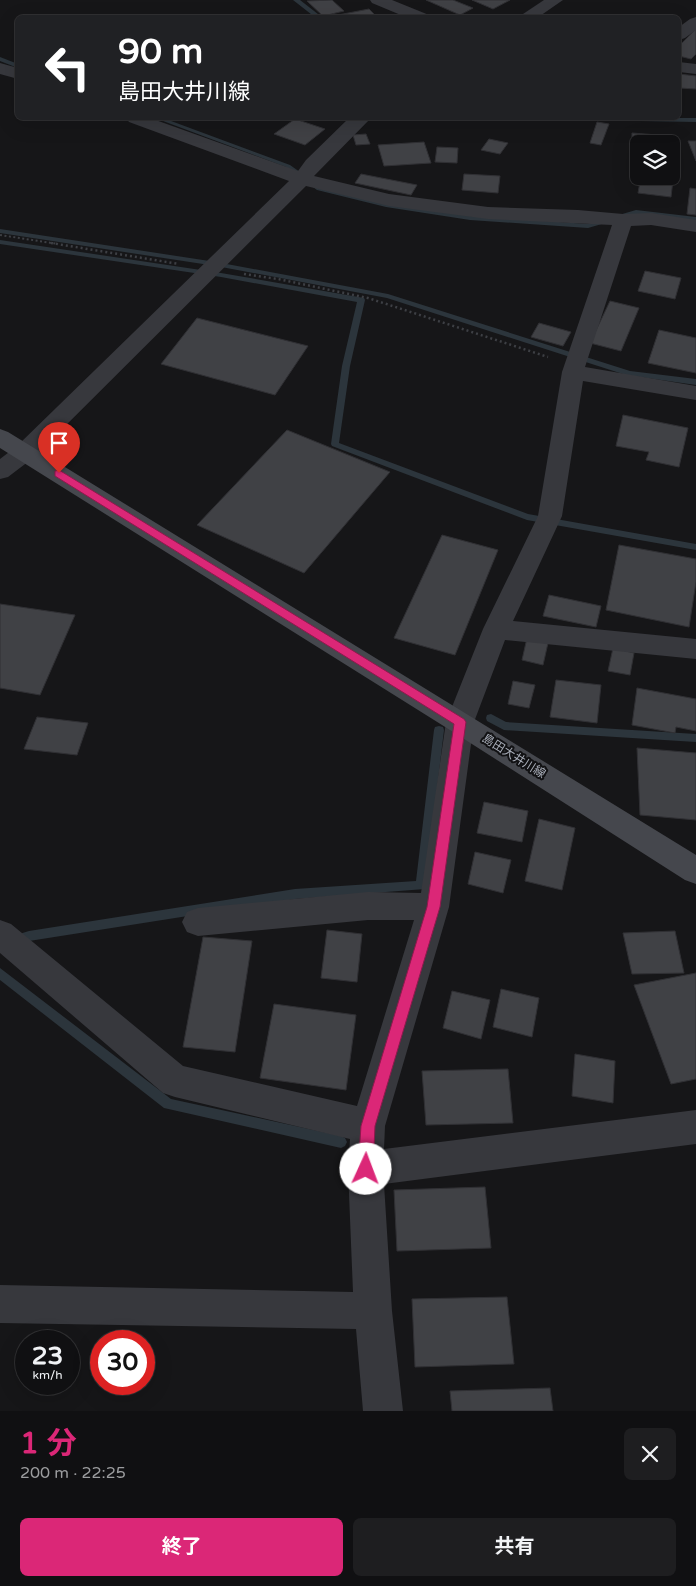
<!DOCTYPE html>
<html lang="ja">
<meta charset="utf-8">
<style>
:root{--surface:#101012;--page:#1e1e20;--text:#f1f3f6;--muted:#9c9d9f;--line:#303032;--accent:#db2777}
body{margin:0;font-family:"Varela Round","Noto Sans JP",sans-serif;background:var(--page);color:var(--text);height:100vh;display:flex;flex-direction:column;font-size:19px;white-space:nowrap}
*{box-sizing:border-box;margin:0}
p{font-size:16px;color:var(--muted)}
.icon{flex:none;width:28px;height:28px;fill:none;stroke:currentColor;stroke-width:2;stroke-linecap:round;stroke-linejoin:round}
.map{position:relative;height:1411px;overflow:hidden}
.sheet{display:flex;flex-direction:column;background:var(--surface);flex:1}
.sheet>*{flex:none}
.hud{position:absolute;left:15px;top:15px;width:666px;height:105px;border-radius:8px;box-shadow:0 5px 20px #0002,0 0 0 1px var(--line);background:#202124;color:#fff;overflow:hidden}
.controls{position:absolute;left:630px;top:135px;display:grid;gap:10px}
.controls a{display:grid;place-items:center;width:50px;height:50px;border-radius:8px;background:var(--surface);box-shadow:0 5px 20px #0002,0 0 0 1px var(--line);font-size:25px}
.speed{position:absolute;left:15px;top:1330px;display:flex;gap:10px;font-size:25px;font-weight:700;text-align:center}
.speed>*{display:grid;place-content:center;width:65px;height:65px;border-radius:50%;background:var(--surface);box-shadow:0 5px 20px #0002,0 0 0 1px var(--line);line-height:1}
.speed small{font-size:12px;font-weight:400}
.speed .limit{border:8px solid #d22;background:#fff;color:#111}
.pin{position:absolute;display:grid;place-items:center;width:42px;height:42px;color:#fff;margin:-51px -21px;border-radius:50% 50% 50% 0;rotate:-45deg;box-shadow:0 0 5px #0007}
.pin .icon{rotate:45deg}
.me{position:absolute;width:55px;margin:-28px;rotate:2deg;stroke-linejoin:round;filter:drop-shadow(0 0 4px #0008)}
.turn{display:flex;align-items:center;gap:18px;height:105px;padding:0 20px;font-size:22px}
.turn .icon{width:65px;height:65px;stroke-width:2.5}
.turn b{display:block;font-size:35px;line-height:42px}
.round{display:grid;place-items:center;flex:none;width:52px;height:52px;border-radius:8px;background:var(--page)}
.overview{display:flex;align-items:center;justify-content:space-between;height:85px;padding:0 20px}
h1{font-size:30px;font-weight:700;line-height:38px;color:var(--accent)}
.button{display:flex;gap:10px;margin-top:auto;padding:10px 20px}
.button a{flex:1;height:58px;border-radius:8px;background:var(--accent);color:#fff;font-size:20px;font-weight:700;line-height:58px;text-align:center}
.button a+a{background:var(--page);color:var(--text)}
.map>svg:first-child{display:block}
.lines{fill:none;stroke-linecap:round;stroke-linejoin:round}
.stream{fill:#2c353c;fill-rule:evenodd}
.building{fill:#404145;stroke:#303034}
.path-far1{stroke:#3d3f44;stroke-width:2;stroke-dasharray:2 2.5;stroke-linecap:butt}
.path{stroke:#3d3f44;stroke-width:2.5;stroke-dasharray:2 3;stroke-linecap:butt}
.street{fill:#37383d;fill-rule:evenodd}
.secondary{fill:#45474d;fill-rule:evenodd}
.route{fill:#db2777;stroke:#8e194d}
.labels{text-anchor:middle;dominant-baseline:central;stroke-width:4;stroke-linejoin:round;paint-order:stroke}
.street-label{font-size:12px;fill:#a8adb8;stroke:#111113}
</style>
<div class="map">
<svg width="696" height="1411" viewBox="0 0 696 1411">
<rect width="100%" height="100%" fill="#161618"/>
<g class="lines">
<path class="stream" d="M293,0H300L323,18H316Z
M0,57L18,64V68L0,61Z
M155,118H163L290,165L321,187L386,203L470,216L588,224L636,210L696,217V221L636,214L588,228L470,220L386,207L317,190L286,167Z
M582,118H696V122L585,120Z
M0,229L216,262L388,294L630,371L696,379V385L626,375L387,298L216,266L0,233Z
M0,240L221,273L364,298L365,300L350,366L339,443L528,514L696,544V550L527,520L332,446L331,444L342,366L357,302L221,277L0,244Z
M491,714L506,722L696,734V742L504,730L487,721L486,718L487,715Z
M439,726L443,727L444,730L425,889L295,899L29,941L0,950V940L29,931L295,889L416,881L434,730L435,727Z
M0,968L171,1099L341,1136L345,1138L347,1142L345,1146L341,1148L164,1108L0,980Z"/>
</g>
<path class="building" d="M332,0L344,11L323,16L307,1Z
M426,0H453L473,8L460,15Z
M472,0H510L493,9Z
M369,9L378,18H340L338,15Z
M696,29V54L691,59L679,56V46Z
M679,74L696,76V89L679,88Z
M295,119L325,129L305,145L274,134Z
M597,122L609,124L601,145L590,143Z
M632,133L670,136V144H639V147H632Z
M366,134L370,144L356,145L353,135Z
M489,139L508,143L500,154L481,150Z
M688,141H696V161Z
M424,142L431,163L384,166L378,145Z
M437,147L458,148L457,163L435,162Z
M361,174L417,185L411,195L355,183Z
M464,174L500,176L498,193L462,190Z
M641,176L673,180L671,197L638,193Z
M690,188L696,189V215L687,214Z
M645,271L681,278L675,299L638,291Z
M610,301L639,308L621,351L590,343Z
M197,318L308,346L275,395L161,364Z
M539,323L571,332L563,346L531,337Z
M659,330L696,338V373L648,363Z
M623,415L688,428L679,467L646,460L649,452L616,446Z
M287,430L390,472L304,573L197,525Z
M442,535L498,550L455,655L394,638Z
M619,545L696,559V582L689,627L606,610Z
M549,595L601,606L596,627L543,616Z
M0,604L75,615L40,695L0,688Z
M527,638L548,643L543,665L522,660Z
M613,648L634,653L630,675L608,671Z
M556,680L601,685L597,723L550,717Z
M513,681L535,685L529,708L508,704Z
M637,688L696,699V731L676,727L675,733L632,725Z
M37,717L88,723L77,755L24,749Z
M637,748L696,753V820L640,815Z
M484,802L528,811L522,842L477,833Z
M539,819L575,828L562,890L525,881Z
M475,852L511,860L503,893L468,884Z
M327,930L362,934L357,982L321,978Z
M675,931L684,973L632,974L623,933Z
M203,937L252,941L235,1052L183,1047Z
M696,973V1079L671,1084L634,985Z
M501,989L539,998L532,1037L493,1027Z
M452,991L490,1000L481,1039L443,1028Z
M274,1004L356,1015L346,1090L260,1078Z
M575,1054L615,1061L613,1103L572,1096Z
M508,1069L513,1123L426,1125L422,1071Z
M485,1187L491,1248L397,1251L394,1190Z
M507,1297L514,1364L415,1367L412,1299Z
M550,1388L553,1411H452L450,1391Z"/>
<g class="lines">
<path class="path-far1" d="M0,235L58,244"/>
<path class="path" d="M51,243L179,264
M244,274L278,279L368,298L548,357"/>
<path class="street" d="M370,0H392L429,15L431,18H408L372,3Z
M544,0H563L537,18H517Z
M696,17V30L685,38L679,40V27L690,19Z
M679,62L696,64V74L679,72Z
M0,63L18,68V79L0,74Z
M126,118H150L298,171L306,160L349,118H371L314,176L389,194L488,207L578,210L623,214L651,213L696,220V232L651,225L631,226L585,367L696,386V400L583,381L562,516L513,621L696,639V659L505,640L474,722L449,907L385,1126L384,1149L696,1110V1144L384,1184L392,1311L403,1411H363L356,1329L0,1323V1285L353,1292L348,1169L350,1139L175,1097L163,1093L0,953V920L11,924L183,1066L357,1106L414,920H368L198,936L187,932L182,922L187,912L198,908L368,892L421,893L446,722L483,629L538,516L562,372L612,225L488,219L389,206L306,186L33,458L8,477L0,479V459L17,446L289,181L129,122Z"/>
<path class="secondary" d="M0,429L8,432L696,855V884L685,880L450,730L0,448Z"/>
</g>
<path class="route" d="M59,470L464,719L466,722L440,907L375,1126L373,1169L371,1174L366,1177L361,1174L358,1169L361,1126L427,907L454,724L55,476V471Z"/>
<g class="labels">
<g class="street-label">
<text transform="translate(514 756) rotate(32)">島田大井川線</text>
</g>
</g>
</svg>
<div class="controls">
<a><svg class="icon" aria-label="layers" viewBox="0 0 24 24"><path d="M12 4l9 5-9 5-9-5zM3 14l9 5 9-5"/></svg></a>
</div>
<div class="speed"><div>23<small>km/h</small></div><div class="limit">30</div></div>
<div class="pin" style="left:59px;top:473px;background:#d93025"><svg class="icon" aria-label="arrive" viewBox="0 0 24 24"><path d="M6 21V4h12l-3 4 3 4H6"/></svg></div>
<svg class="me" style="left:366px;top:1169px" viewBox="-20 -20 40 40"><circle r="19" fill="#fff"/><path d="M0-13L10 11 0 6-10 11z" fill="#db2777"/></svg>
<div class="hud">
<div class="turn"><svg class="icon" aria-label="left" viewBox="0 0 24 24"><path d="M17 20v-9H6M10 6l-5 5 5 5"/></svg><div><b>90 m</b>島田大井川線</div></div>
</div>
</div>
<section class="sheet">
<div class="overview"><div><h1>1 分</h1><p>200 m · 22:25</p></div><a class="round"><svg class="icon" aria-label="close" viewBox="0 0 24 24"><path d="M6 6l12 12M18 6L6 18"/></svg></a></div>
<div class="button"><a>終了</a><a>共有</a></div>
</section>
